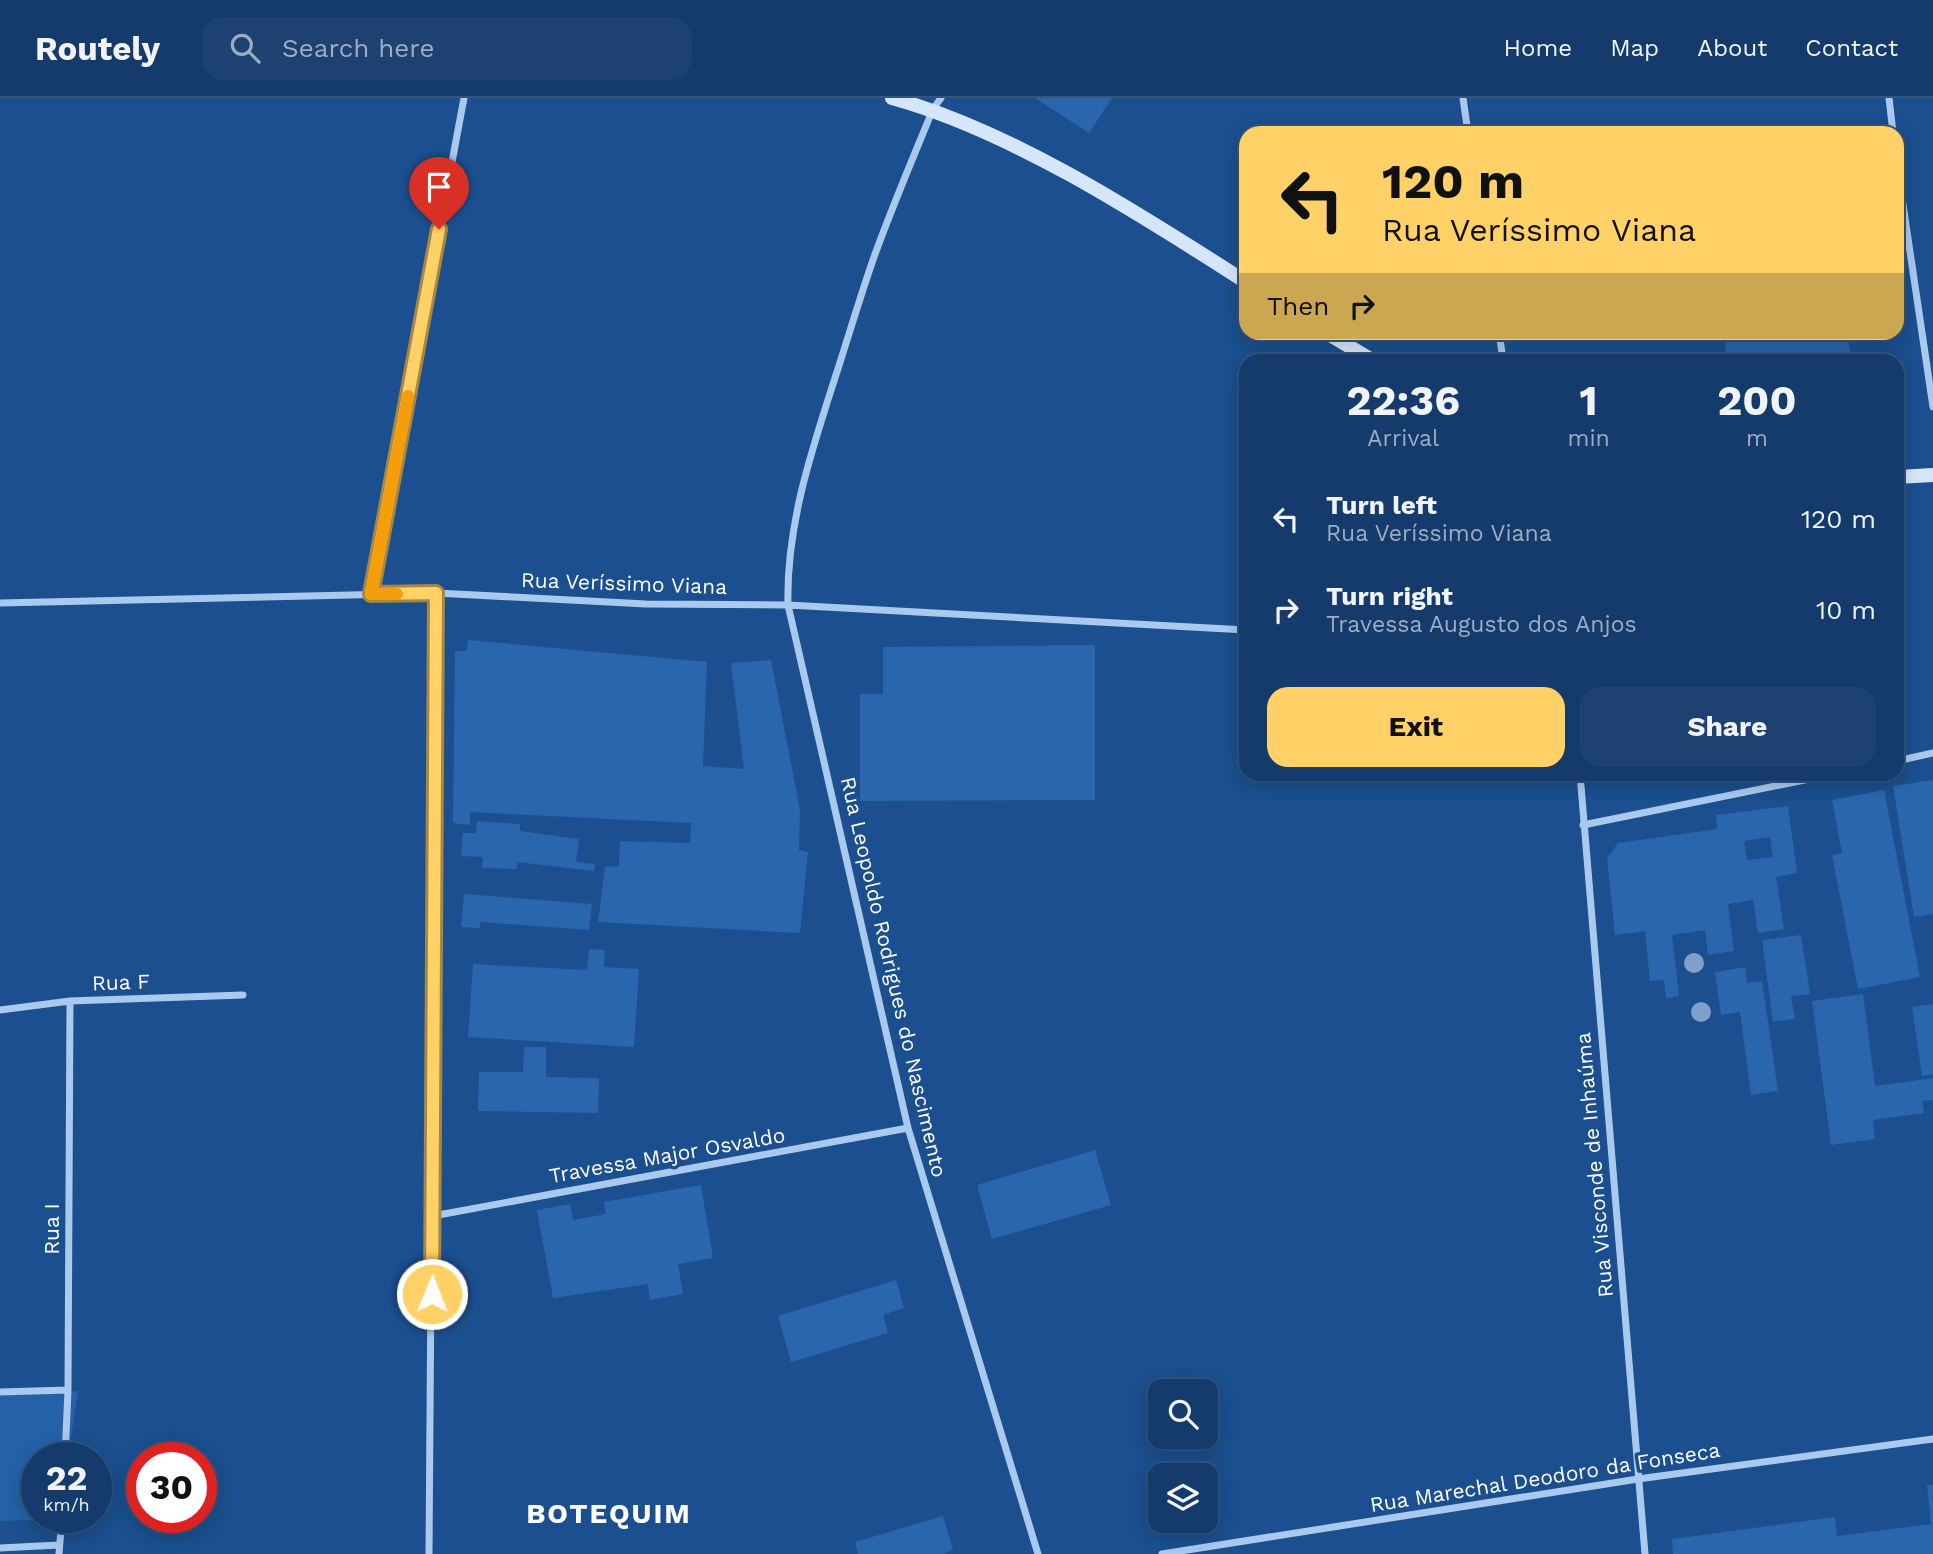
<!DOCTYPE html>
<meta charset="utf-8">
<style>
:root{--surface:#143b6b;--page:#1d4271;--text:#f1f3f6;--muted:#9dadc1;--line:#33557e;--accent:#ffd166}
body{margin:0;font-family:"Work Sans",sans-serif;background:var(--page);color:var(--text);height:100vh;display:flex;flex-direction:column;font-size:26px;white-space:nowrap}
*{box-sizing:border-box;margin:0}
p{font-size:23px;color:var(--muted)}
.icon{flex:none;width:38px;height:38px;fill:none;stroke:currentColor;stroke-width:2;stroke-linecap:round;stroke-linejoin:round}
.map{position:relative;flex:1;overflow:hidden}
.details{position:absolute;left:1239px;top:256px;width:665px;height:427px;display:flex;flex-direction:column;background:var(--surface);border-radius:21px;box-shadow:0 4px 18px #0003,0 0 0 2px var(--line)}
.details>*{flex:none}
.banner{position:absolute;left:1239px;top:28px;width:665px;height:214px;border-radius:21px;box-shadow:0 4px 18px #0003,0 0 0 2px var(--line);background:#ffd166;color:#111;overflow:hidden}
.controls{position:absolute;left:1148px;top:1281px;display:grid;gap:14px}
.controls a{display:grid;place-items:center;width:70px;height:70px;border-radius:14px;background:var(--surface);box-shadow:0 4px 18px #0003,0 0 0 2px var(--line);font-size:35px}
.speed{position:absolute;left:21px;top:1344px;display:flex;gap:14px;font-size:35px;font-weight:700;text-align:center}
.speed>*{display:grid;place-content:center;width:91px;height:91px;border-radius:50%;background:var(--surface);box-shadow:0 4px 18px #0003,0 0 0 2px var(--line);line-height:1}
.speed small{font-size:18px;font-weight:400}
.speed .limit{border:10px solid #d22;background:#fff;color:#111}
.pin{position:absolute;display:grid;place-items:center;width:60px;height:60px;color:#fff;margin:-72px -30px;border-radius:50% 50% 50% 0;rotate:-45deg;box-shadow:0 0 7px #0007}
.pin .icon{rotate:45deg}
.me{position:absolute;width:77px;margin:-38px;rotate:1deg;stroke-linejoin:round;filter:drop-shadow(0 0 5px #0008)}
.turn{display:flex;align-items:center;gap:24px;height:147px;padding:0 28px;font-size:32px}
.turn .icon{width:91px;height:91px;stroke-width:2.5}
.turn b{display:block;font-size:49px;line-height:60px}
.then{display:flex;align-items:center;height:66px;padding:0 28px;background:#0003;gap:14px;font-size:26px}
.eta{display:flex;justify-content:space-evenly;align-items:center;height:119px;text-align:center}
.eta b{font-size:42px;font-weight:700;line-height:49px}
.primary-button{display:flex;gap:14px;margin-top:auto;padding:14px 28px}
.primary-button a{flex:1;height:80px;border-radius:21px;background:var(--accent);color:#111;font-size:28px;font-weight:700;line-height:80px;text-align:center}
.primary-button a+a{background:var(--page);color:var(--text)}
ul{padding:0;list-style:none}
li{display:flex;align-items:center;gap:21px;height:91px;padding:0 28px}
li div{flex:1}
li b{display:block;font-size:26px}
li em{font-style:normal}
header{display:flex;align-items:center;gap:42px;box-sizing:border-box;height:98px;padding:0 35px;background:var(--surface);border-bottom:2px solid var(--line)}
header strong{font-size:33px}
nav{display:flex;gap:38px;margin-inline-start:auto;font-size:24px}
.search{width:490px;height:63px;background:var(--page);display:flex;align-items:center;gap:18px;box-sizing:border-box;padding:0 24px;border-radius:21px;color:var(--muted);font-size:26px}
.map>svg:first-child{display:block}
.green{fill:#2461a8}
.building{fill:#2a66ad;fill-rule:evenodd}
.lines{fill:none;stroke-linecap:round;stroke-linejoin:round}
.street{stroke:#a9c9ee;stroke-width:7}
.secondary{stroke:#d6e6fa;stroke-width:14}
.tree{fill:#7ea0ca}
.route-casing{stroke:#a68842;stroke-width:18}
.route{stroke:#ffd166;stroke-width:12}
.slow{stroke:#f59e0b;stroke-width:12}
.labels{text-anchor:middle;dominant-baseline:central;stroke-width:7;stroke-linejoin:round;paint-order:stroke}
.street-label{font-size:21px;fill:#fff;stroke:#1b4f8f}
.district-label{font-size:28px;font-weight:bold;letter-spacing:2px;fill:#fff;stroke:#1b4f8f}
</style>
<header>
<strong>Routely</strong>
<div class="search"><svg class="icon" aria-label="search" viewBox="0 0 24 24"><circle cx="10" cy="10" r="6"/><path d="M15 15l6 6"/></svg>Search here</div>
<nav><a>Home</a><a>Map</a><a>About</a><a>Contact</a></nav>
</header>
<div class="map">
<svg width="1933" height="1456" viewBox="0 0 1933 1456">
<rect width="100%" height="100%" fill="#1b4f8f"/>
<path class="green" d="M78,1293L68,1360H37V1419L60,1421L0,1423V1297Z"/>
<path class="building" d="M1035,0H1112L1089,35Z
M1723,234H1847L1851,262H1727Z
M468,542L707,564L703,668L744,671L731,565L771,562L800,712L799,752L808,754L800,835L598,824L605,769L619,768L620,743L690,745L691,725L470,714V727L453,725L455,553H467Z
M1095,547V702L860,703V596H883V549Z
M1933,682V816L1914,819L1893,688Z
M1884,692L1920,879L1858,891L1832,757L1842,755L1832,702Z
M1788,708L1797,775L1776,779L1784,831L1758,835L1753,802L1728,806L1734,853L1708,857L1705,832L1672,837L1679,898L1666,900L1664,882L1650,883L1645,833L1615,837L1607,760L1618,745L1717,731L1716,717ZM1770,739L1773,759L1747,762L1744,743Z
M477,723L520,726V733L579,741L576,764L595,766L594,773L517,764V771L482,770L483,759L461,758L463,735H476Z
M464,796L592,806L589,832L480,824V830L461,829Z
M1801,837L1810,896L1791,898L1795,921L1773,924L1762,842Z
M589,851L605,852L604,869L639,871L634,949L468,939L473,866L587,872Z
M1745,869L1747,885L1762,883L1778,993L1751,997L1740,914L1721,917L1715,874Z
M1863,896L1875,988L1933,980V1002L1922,1003L1924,1015L1873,1022L1875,1041L1831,1047L1812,903Z
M1933,906V976L1922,978L1912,909Z
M524,949H546V979L599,980L598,1015L478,1013L479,974H523Z
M1095,1052L1111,1107L992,1141L977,1087Z
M701,1087L713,1160L678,1166L683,1196L650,1202L648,1186L553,1200L537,1112L570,1106L573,1122L606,1116L604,1104Z
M896,1182L904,1210L883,1217L888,1235L791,1264L778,1218Z
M1927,1387H1933V1456H1673L1672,1441L1835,1419L1837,1438L1931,1426Z
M943,1418L953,1452L943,1456H858L855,1444Z"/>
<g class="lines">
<path class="street" d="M941,0L933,11C913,60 892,109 874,159C860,199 848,240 835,280C811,354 786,429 788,507L908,1030L1038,1456
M1463,0L1468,35
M1889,0L1893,35
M1897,66L1933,309
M1499,234L1503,262
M371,496L464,0
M0,505L436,495L646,506L788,507L1246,532
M1897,663L1933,655
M1580,676L1645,1456
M1583,727L1834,676
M0,912L70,903L243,897
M433,1118L908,1030
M0,1294L68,1292
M65,1360L68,1292L70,903
M0,1450L59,1447
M59,1456L62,1419
M429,1456L436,495
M1162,1456L1638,1381L1933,1341"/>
<path class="secondary" d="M892,0C1012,33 1141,117 1246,184
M1325,234L1372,262
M1897,379L1933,377"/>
</g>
<g class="tree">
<circle cx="1694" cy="865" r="10"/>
<circle cx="1701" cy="914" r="10"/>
</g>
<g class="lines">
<g class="route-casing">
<path id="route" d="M432,1196L436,495L371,496L439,131"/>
</g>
<use href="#route" class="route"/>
<path class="slow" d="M397,496H371L408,298"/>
</g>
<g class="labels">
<g class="street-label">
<text transform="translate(624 485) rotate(2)">Rua Veríssimo Viana</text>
<text transform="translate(894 879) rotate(77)">Rua Leopoldo Rodrigues do Nascimento</text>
<text transform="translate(121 884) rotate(-2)">Rua F</text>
<text transform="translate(667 1057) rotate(-10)">Travessa Major Osvaldo</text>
<text transform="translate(1594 1067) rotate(-95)">Rua Visconde de Inhaúma</text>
<text transform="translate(51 1131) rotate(-90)">Rua I</text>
<text transform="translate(1545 1379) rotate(-9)">Rua Marechal Deodoro da Fonseca</text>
</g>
<g class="district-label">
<text x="609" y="1415">BOTEQUIM</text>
</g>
</g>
</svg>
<div class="controls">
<a><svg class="icon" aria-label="search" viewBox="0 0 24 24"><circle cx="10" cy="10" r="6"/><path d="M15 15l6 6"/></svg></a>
<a><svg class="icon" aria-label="layers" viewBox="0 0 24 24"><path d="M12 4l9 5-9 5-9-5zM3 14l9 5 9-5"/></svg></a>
</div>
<div class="speed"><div>22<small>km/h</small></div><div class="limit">30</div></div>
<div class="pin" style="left:439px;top:131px;background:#d93025"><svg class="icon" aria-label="arrive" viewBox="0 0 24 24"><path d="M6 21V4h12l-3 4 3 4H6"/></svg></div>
<svg class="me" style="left:432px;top:1196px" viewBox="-20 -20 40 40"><circle r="17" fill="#ffd166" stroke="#fff" stroke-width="3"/><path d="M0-11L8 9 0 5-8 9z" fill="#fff"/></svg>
<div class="banner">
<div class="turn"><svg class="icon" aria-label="left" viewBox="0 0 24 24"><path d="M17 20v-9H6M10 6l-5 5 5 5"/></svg><div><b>120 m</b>Rua Veríssimo Viana</div></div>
<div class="then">Then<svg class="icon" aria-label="right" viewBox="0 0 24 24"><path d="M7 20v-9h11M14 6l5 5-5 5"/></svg></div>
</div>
<section class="details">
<div class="eta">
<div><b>22:36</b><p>Arrival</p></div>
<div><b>1</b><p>min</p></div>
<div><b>200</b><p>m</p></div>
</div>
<ul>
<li><svg class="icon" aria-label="left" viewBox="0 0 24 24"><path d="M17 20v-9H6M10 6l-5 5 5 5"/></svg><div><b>Turn left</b><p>Rua Veríssimo Viana</p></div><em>120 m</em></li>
<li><svg class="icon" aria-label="right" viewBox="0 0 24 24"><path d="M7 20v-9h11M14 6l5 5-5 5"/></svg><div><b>Turn right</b><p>Travessa Augusto dos Anjos</p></div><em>10 m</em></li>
</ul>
<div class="primary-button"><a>Exit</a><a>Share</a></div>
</section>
</div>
